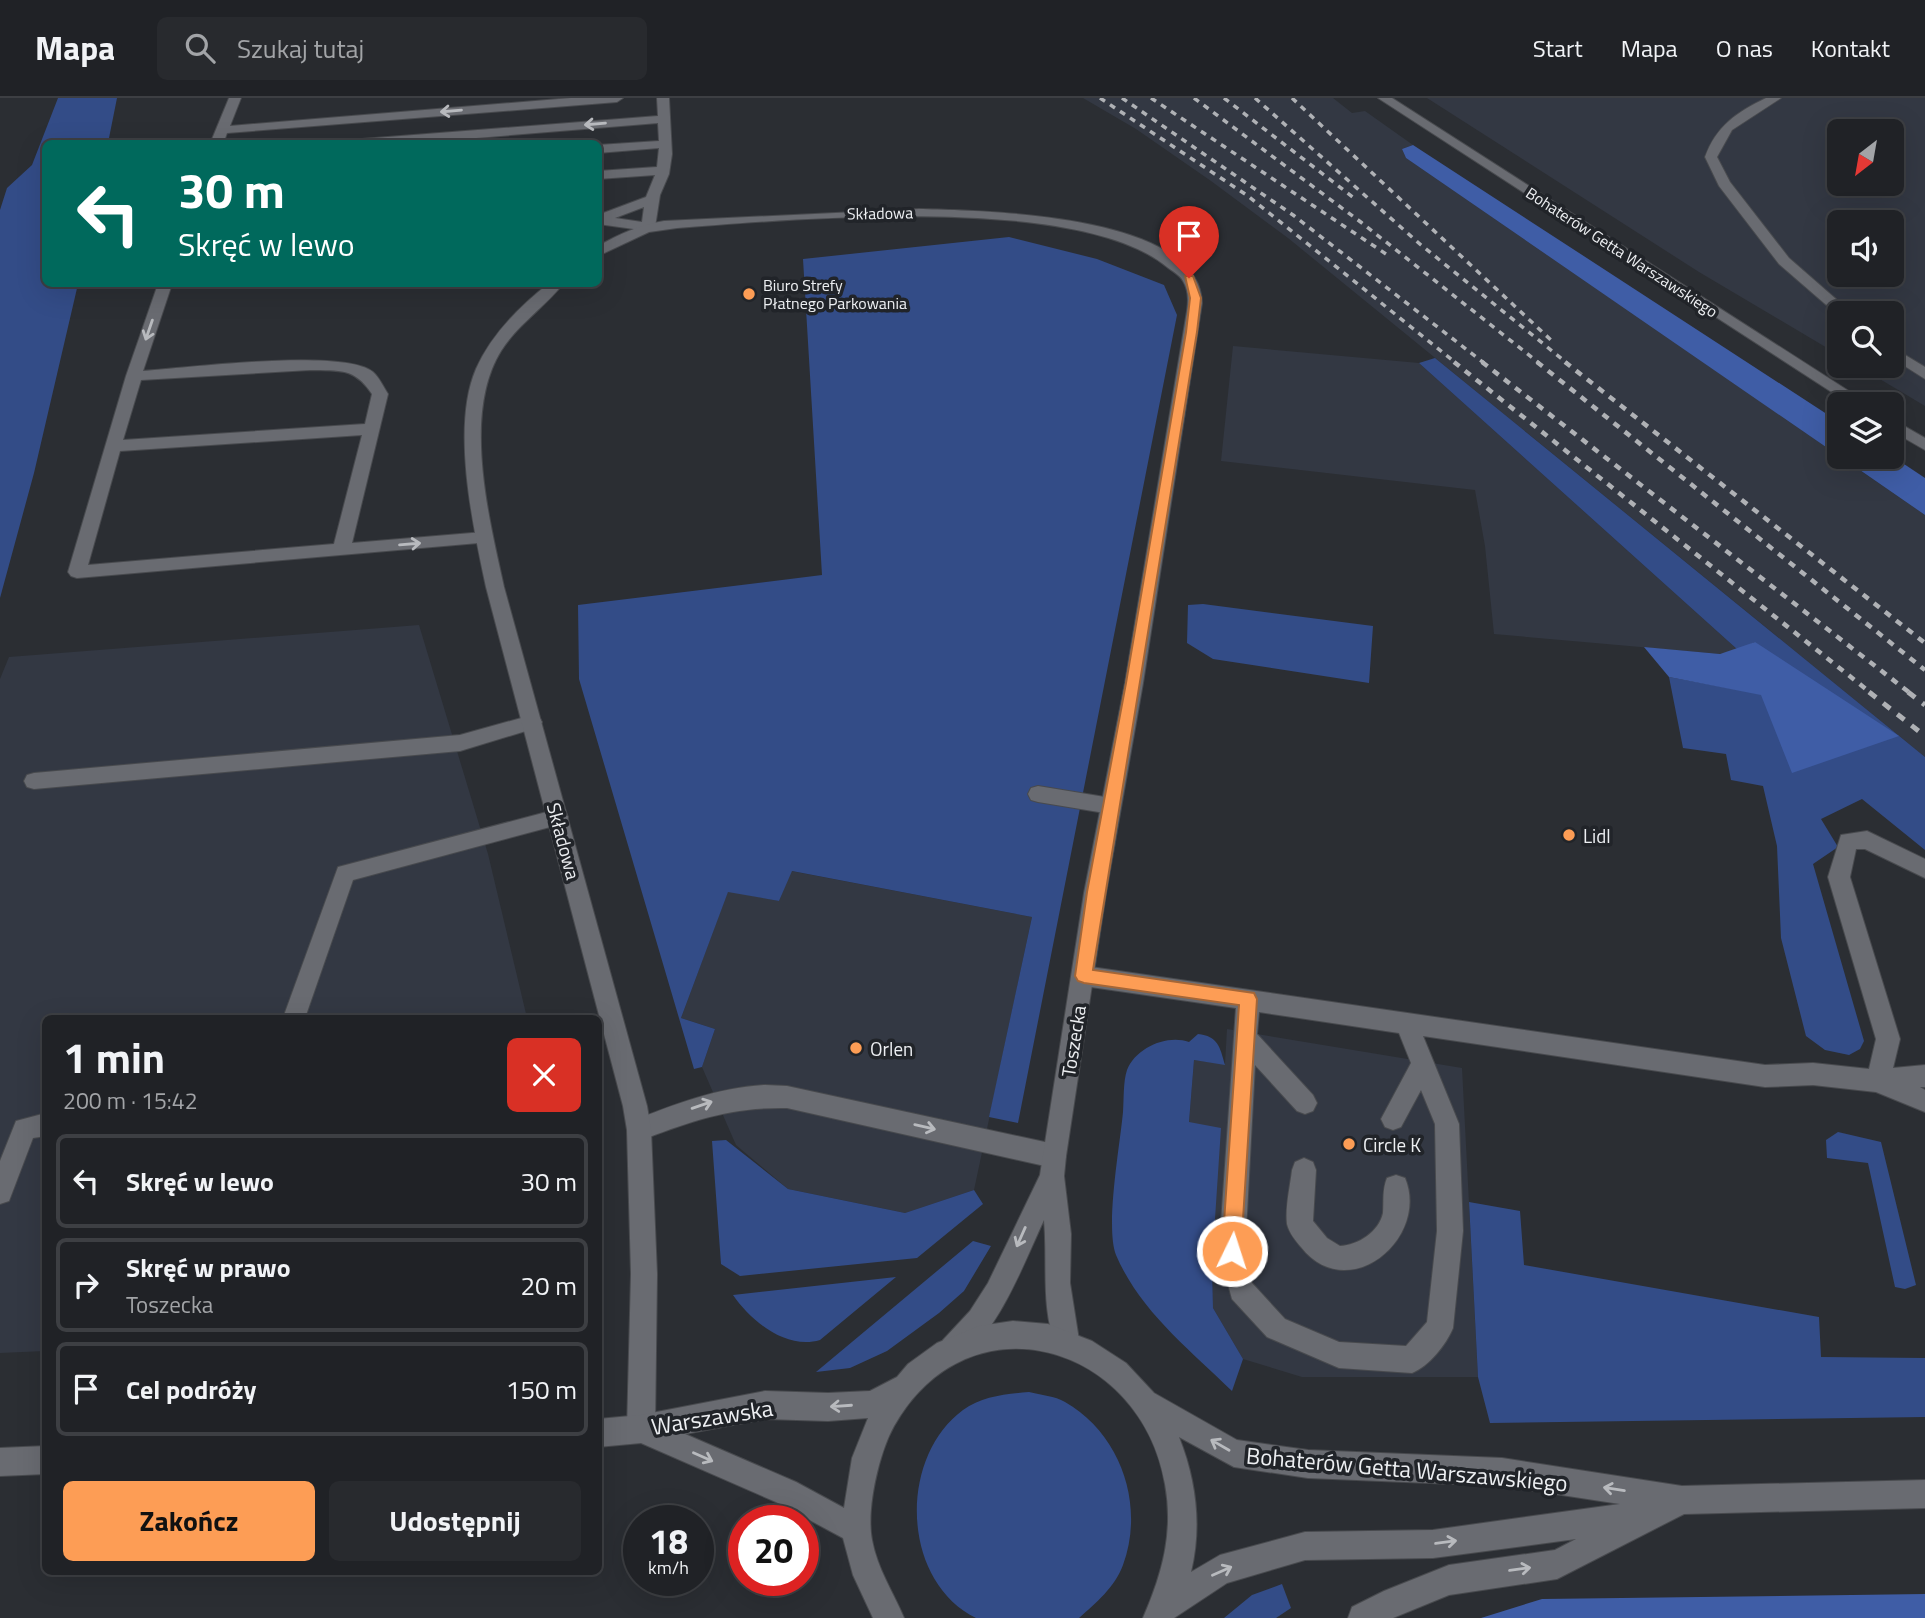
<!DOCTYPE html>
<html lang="pl">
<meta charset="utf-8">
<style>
:root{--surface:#202226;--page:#282a2e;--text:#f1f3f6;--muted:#a2a4a7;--line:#3d3f43;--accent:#fd9d55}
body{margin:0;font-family:"Titillium Web",sans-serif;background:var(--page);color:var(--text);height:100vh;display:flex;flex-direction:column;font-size:26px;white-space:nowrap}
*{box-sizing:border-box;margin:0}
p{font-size:23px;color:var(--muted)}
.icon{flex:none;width:38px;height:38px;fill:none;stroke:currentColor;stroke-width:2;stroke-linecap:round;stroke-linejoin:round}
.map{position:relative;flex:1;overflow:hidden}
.details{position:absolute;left:42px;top:917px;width:560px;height:560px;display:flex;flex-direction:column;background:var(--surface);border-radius:10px;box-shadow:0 7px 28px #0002,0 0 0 2px var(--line)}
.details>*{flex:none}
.banner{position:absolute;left:42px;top:42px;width:560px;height:147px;border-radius:10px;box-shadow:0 7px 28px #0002,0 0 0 2px var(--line);background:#00695c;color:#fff;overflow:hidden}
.needle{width:46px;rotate:211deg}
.fabs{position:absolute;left:1827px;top:21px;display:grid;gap:14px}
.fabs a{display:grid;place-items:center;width:77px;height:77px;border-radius:10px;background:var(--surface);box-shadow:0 7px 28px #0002,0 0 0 2px var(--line);font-size:35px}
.speed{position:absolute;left:623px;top:1407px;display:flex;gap:14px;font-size:35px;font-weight:700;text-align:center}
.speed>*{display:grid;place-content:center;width:91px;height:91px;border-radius:50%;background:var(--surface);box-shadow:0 7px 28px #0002,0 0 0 2px var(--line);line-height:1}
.speed small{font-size:18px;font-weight:400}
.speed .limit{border:10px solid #d22;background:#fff;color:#111}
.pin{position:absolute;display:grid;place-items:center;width:60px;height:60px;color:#fff;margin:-72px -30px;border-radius:50% 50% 50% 0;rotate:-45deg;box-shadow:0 0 7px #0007}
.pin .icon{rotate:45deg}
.me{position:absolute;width:77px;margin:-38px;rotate:4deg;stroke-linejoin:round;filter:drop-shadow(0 0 5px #0008)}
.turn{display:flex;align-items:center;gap:24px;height:147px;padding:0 21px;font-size:32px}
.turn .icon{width:91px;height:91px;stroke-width:2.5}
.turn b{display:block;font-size:49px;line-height:60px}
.round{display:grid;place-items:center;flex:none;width:74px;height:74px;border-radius:10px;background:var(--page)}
.head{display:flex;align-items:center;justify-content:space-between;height:119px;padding:0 21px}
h1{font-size:42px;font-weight:700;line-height:52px}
.button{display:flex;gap:14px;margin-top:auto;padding:14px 21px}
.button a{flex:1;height:80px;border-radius:10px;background:var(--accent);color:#111;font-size:28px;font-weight:700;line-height:80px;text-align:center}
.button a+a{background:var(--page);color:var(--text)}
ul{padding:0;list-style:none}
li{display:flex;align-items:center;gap:21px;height:94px;margin:0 14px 10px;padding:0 7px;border:4px solid var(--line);border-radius:10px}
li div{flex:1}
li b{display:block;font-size:26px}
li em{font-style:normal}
header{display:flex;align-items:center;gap:42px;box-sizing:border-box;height:98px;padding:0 35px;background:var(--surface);border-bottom:2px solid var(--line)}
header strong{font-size:33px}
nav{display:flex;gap:38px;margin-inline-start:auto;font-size:24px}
.search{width:490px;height:63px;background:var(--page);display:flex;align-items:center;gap:18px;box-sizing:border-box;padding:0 24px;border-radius:10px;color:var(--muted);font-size:26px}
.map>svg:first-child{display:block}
.built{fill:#333843;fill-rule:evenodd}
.green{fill:#334c87}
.forest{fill:#3f5da6}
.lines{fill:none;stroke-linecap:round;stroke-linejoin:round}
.lane-casing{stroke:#484a4e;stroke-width:2}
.street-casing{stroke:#484a4e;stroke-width:2}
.secondary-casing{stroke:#484a4e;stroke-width:2}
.lane{fill:#696b71;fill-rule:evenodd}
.street{fill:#696b71;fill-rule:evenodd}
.secondary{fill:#696b71;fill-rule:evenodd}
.rail-far2{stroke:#afb1b5;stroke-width:3.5;stroke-dasharray:6 6;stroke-linecap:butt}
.rail-far1{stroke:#afb1b5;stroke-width:4.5;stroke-dasharray:7 7;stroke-linecap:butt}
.rail{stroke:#afb1b5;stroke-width:5;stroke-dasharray:9 9;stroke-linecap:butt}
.oneway{stroke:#b8babe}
.route{fill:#fd9d55;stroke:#a46637;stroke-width:2}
.poi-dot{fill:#fd9d55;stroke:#212429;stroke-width:2.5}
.labels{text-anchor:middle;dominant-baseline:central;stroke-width:7;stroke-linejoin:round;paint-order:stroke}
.far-street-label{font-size:16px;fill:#edeff2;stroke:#212429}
.far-poi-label{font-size:16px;fill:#edeff2;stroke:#212429;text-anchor:start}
.poi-label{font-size:19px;fill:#edeff2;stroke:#212429;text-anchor:start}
.street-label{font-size:19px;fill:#edeff2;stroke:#212429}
.near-street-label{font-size:23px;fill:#edeff2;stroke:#212429}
</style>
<header>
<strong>Mapa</strong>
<div class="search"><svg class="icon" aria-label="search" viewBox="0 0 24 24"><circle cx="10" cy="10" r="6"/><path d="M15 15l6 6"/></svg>Szukaj tutaj</div>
<nav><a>Start</a><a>Mapa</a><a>O nas</a><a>Kontakt</a></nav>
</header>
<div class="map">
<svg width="1925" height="1520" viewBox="0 0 1925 1520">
<rect width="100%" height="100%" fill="#2b2e33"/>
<path class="built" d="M1083,0H1333L1352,15L1365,13L1413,47L1402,51L1406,60L1925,417V659L1288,140L1211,83L1136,31Z
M1427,0H1925V308L1858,268H1892V215H1839V257L1699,174ZM1839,33H1892V86H1839ZM1839,124H1892V177H1839Z
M1233,248L1419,265L1738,552L1720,556L1494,536L1485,448L1475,392L1221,363Z
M419,527L488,756L527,920H46L45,1253L0,1255V581L9,559Z
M791,773L1032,819L974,1092L905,1115L788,1091L736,1047L702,969L715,931L681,920L728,793L779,803Z
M1227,931L1462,970L1478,1279H1302L1243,1261L1213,1210L1212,1166L1189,1024L1194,962L1225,966Z"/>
<path class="green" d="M58,0H117L108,45L46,46V186H78L34,375L0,500V112L7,90L32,67Z
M1009,139L1097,161L1164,187L1177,217L1018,1025L989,1019L1032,819L792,773L779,803L728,794L681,920L715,931L702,969L694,971L579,581L578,507L822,477L803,161Z
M1435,260L1925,659V752L1862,701L1821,721L1838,749L1813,766L1864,943L1860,951L1849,957L1825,952L1806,938L1781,840L1777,748L1763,688L1731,682L1726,656L1683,650L1669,579L1761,596L1755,544L1738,552L1419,265Z
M1203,506L1373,528L1369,585L1213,561L1187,545L1188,507Z
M1198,936C1218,938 1220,949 1225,967L1194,962L1189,1024L1221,1030L1212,1166L1213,1210L1243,1261L1232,1293C1189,1251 1140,1213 1116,1157C1105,1129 1120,1047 1123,1014C1124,1001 1123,984 1127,972C1136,949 1168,936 1189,944Z
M1838,1034L1881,1044L1916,1187L1905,1191L1895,1189L1868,1065L1827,1060L1826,1042Z
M726,1042L788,1091L905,1115L974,1092L983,1106L917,1160L740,1178L721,1166L712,1043Z
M1469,1104L1520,1113L1524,1167L1819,1219L1821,1259L1925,1260V1319L1490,1325L1478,1279Z
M973,1143L991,1148L964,1193L939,1215L887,1253L850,1270L816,1274Z
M896,1179L820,1242C786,1252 751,1223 733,1197Z
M1029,1294C1041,1297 1055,1298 1065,1304C1121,1336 1145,1407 1123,1467C1115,1489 1096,1505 1079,1520H976C901,1483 898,1360 963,1312C982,1298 1006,1296 1029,1294Z
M1282,1486L1291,1510L1276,1520H1224L1252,1497Z"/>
<path class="forest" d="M1413,47L1839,324V358L1406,60L1402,51Z
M1892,358L1925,380V417L1841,359Z
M1755,544L1899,638L1792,675L1761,597L1669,579L1644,549L1720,556Z
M1925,1496V1520H1481L1542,1501Z"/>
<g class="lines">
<g class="lane-casing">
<path id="lane" d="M229,0H241L230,28L571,0H623L617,4L227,35L223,46H210Z
M657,0H669L672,56L669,76L660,97L655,129L648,133L598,126V117L646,99L655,77L598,81V73L657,69L659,50L598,55V47L659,43L658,25L403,46H343L349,42L658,18ZM644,109L642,124L615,120Z
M1766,0H1781L1732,32L1717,59L1730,84L1789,160L1852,215H1839V218L1779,166L1719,88L1705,59C1716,28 1737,14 1766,0Z
M158,186H172L143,273C187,270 343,250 373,274C379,279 384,290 388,296L352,445L484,434L493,440L490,444L77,480L71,478L68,474L126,278ZM310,272C340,273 354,269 372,296L365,326L123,342L141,282ZM362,337L334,446L88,467L120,353Z
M1892,249L1925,269V281L1892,260Z
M532,617L539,619L542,624L539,629L460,653L34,691L27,689L24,683L27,677L34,675L460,637Z
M1038,688L1111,700L1118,702L1121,708L1118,714L1111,716L1038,704L1031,702L1028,696L1031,690Z
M558,711L565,713L568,719L565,725L353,782L305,920H283L338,769Z
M1867,733L1925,761V780L1865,751H1856L1850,779L1900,941L1893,970L1925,967V989H1920L1925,992V1014L1876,994L1813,987L1765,989L1423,938L1459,1026L1463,1133L1453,1230C1446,1247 1429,1268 1412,1275L1339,1270L1267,1239L1232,1201L1219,1153L1236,910L1084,888L1076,885L1073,878L1076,871L1084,868L1765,967L1813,965L1869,971L1876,941L1828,779L1841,737ZM1259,914L1399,935L1411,965L1381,1021L1385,1029L1393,1032L1401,1029L1421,992L1435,1026L1437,1133L1427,1224L1406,1248L1339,1244L1285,1221L1252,1185L1245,1153L1255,967L1297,1013L1305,1016L1313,1013L1317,1005L1313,997L1257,936Z
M765,987L787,988L1054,1046L1063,1050L1066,1058L1063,1066L1054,1070L787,1010C730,1009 691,1023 639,1043L630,1040L627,1032L630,1024C675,1006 717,990 765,987Z
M46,1015V1038L33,1040L9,1103L0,1106V1063L16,1023Z
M1304,1060L1313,1064L1316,1072L1313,1123L1327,1140L1340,1148C1358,1147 1379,1134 1383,1115C1384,1103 1382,1092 1387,1080L1396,1077L1405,1080C1430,1140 1348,1209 1301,1149C1296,1143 1289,1135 1287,1126C1285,1109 1290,1089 1292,1072L1295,1064Z"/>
</g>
<g class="street-casing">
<path id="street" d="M919,111C982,113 1199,115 1202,205L1143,585L1106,795L1066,1058L1064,1078L1071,1136L1070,1185L1079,1242L1075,1251L1066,1255L1057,1251C1040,1210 1048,1165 1044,1122C1025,1162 994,1247 952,1264L943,1260L939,1251L943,1242L970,1213L988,1185L1040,1077L1084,795L1125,585L1186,219C1188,208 1190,194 1183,183C1180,177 1172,173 1167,169C1078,95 793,121 677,130L649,134L598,158V148C620,136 639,127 664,123Z
M548,186H563C544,210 518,226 501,253C462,316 489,420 504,489L647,1008L651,1032L657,1176L655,1331L651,1341L641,1345L631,1341L627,1331L631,1176L627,1032L623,1008L486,489C473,428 451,329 476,271C491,237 519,209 548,186Z"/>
</g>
<g class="secondary-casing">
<path id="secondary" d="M1378,0H1392L1869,306H1850Z
M1892,321L1925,340V352L1892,333Z
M1013,1223L1048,1226L1092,1243L1126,1265L1154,1295L1237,1342L1308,1352L1502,1360L1682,1388L1925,1382V1410L1684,1416L1557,1481L1449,1497L1393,1520H1348L1352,1509L1384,1493L1449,1467L1555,1452L1576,1441L1433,1460L1305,1462L1227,1485L1174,1520H1143C1162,1476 1174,1435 1165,1386C1141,1246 969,1195 894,1328C879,1355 866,1411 872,1442C877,1470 893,1494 904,1520H873L853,1477L843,1440L776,1404L641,1345L598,1349V1321L641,1317L765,1293L828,1295L870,1293L897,1279L908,1266L937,1245L979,1228ZM868,1320L852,1360L844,1410L796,1384L685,1336L765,1321L828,1323ZM1179,1339L1234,1369L1308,1380L1502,1388L1620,1406L1433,1432L1305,1434L1220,1457L1191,1474C1202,1428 1196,1382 1179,1339Z
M46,1348V1376L0,1378V1350Z"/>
</g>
<use href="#lane" class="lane"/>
<use href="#street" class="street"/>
<use href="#secondary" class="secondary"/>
<path class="rail-far2" d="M1100,0L1248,98L1456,265
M1122,0L1293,117L1484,265
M1151,0L1389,158
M1194,0L1362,125L1539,265
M1224,0L1354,100
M1255,0L1421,147L1567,265
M1292,0L1552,243"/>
<path class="rail-far1" d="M1454,264L1871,595
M1482,264L1910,595
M1537,264L1925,572
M1565,264L1925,545"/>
<path class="rail" d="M1869,594L1925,638
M1908,594L1925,607"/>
</g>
<defs><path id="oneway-shaft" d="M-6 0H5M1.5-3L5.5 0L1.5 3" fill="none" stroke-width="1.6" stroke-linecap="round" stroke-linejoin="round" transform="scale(1.75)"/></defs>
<g class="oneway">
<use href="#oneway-shaft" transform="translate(451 13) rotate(175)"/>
<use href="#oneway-shaft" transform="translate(595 26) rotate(175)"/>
<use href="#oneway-shaft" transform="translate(149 232) rotate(109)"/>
<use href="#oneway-shaft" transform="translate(410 446) rotate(-5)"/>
<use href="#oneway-shaft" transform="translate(702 1007) rotate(-19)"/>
<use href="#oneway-shaft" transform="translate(925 1029) rotate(13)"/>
<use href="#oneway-shaft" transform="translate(1021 1139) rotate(114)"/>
<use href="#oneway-shaft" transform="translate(841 1308) rotate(176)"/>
<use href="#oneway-shaft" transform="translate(1220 1347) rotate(-150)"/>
<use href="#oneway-shaft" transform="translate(703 1359) rotate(24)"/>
<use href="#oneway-shaft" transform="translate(1614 1391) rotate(-171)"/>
<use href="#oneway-shaft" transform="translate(1446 1444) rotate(-8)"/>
<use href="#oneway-shaft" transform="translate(1520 1471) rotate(-8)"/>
<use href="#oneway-shaft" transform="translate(1222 1473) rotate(-24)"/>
</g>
<path class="route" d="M1185,178H1193L1201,200L1197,234L1093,872L1254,895L1257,901L1241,1153L1238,1160L1232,1163L1225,1160L1222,1153L1239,907L1084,885L1078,883L1075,878L1087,794L1126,585L1186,234L1190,200Z"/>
<g class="poi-dot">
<circle cx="749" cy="196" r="7"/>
<circle cx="1569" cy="737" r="7"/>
<circle cx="856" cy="950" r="7"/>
<circle cx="1349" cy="1046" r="7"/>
</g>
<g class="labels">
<g class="far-street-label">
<text transform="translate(880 115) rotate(-1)">Składowa</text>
<text transform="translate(1622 154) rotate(33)">Bohaterów Getta Warszawskiego</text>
</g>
<g class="far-poi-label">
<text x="763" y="187">Biuro Strefy<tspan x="763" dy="18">Płatnego Parkowania</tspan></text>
</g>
<g class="poi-label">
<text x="1583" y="737">Lidl</text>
<text x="870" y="950">Orlen</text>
<text x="1363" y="1046">Circle K</text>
</g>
<g class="street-label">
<text transform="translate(564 743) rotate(75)">Składowa</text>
<text transform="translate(1073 943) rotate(-81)">Toszecka</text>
</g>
<g class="near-street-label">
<text transform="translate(712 1319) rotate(-9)">Warszawska</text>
<text transform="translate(1407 1371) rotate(5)">Bohaterów Getta Warszawskiego</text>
</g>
</g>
</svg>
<div class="fabs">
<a><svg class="needle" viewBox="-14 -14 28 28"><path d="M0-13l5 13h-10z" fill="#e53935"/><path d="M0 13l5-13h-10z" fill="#a2a4a7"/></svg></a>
<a><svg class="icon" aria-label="sound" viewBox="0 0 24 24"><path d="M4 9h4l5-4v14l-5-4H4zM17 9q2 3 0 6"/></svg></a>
<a><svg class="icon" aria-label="search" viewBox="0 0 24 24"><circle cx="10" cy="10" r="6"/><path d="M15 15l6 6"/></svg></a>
<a><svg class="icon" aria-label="layers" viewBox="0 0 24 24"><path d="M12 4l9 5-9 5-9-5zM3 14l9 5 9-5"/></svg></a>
</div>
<div class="speed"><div>18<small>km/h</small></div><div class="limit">20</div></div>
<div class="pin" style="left:1189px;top:180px;background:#d93025"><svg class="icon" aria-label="arrive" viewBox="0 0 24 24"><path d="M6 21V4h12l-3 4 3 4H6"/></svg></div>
<svg class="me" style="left:1232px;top:1153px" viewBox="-20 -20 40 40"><circle r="17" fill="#fd9d55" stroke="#fff" stroke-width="3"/><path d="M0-11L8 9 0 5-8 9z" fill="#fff"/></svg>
<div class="banner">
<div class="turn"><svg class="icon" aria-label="left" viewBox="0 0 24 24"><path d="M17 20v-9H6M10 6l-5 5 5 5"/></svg><div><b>30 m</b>Skręć w lewo</div></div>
</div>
<section class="details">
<div class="head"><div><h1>1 min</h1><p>200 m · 15:42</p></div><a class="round" style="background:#d93025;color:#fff"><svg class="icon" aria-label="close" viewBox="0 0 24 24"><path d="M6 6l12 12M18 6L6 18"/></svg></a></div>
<ul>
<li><svg class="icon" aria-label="left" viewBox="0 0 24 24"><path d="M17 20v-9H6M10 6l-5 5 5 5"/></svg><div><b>Skręć w lewo</b></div><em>30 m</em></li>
<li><svg class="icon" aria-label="right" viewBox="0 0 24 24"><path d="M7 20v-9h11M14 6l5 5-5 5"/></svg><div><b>Skręć w prawo</b><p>Toszecka</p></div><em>20 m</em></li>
<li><svg class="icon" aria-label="arrive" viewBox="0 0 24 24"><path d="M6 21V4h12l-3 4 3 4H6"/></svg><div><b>Cel podróży</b></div><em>150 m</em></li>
</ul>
<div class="button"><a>Zakończ</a><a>Udostępnij</a></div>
</section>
</div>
